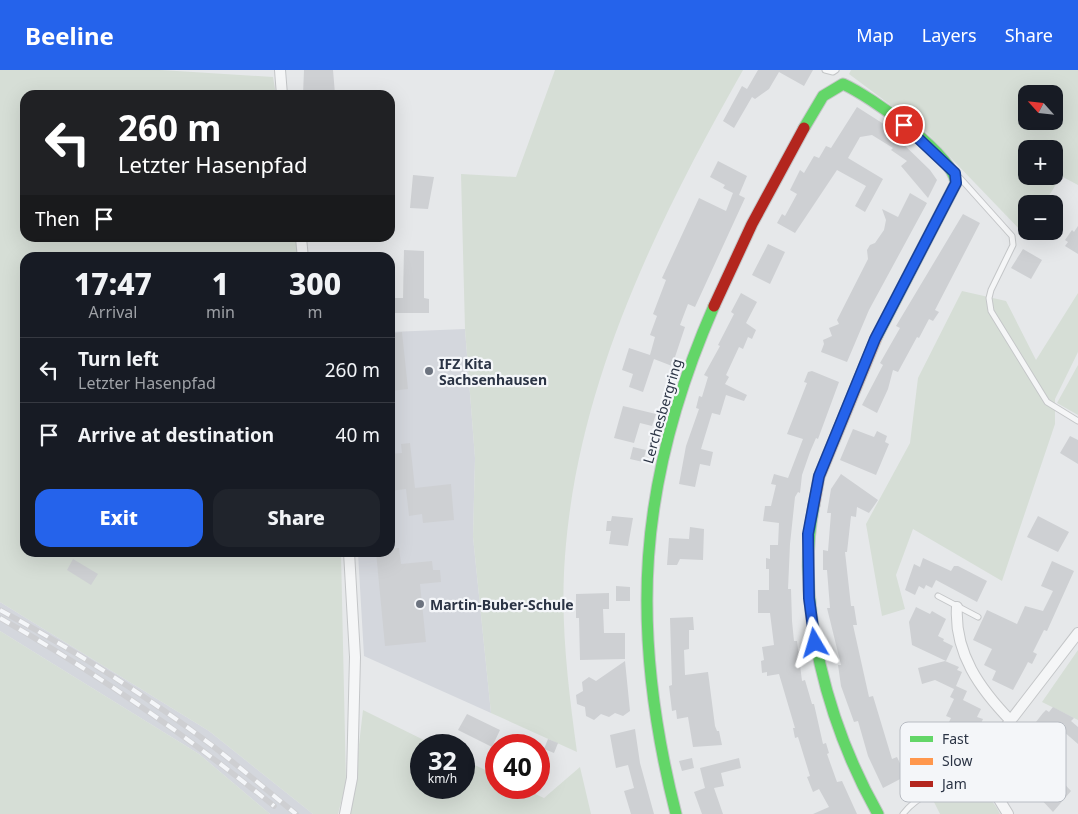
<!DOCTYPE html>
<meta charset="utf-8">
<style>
:root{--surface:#171b24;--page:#20242c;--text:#f1f3f6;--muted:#9ea1a6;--line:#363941;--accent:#2563eb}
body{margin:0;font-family:"Noto Sans",sans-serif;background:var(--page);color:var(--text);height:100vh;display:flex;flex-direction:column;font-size:19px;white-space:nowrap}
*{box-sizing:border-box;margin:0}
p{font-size:16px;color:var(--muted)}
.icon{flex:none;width:28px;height:28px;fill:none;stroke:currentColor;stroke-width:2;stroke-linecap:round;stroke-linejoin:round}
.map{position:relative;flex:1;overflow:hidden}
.sheet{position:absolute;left:20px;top:182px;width:375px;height:305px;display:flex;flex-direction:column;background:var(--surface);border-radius:15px;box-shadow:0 5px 20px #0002}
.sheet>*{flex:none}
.banner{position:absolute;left:20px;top:20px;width:375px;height:152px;border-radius:15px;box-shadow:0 5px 20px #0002;background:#202124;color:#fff;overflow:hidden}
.needle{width:32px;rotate:297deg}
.tools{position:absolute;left:1018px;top:15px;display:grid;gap:10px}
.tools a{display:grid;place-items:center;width:45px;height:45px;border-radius:10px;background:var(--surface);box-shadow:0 5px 20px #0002;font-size:25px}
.speed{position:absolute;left:410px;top:664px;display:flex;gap:10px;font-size:25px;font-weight:700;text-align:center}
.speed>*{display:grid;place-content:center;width:65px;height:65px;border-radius:50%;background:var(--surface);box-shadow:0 5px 20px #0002;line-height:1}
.speed small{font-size:12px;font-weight:400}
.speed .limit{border:8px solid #d22;background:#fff;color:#111}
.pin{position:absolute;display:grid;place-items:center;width:42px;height:42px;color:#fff;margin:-21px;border:2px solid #fff;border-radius:50%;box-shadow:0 1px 5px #0007}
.me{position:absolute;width:55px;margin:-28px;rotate:353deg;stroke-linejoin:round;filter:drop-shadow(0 0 4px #0008)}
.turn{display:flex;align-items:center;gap:18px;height:105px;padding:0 15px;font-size:22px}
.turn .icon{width:65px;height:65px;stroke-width:2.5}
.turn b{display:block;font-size:35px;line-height:42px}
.then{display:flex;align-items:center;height:48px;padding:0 15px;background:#0003;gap:10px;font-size:19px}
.eta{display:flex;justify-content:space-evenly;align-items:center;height:85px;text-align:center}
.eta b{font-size:30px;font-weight:800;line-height:35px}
.action{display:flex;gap:10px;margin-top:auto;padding:10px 15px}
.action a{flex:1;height:58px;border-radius:15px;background:var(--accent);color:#fff;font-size:20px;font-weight:800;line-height:58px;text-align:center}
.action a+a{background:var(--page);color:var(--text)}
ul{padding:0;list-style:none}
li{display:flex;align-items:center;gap:15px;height:65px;padding:0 15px;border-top:1px solid var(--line)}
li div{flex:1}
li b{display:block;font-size:19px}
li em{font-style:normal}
header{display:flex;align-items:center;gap:30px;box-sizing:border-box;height:70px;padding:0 25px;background:var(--accent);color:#fff}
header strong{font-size:24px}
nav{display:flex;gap:28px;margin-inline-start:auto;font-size:18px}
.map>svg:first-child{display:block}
.built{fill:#d4d7dd}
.green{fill:#d6ded6;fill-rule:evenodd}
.building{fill:#ced0d3}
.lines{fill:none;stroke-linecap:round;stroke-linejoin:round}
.lane-casing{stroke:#c4c6c8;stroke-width:7}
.street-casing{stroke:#c4c6c8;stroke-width:12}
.fast-casing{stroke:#c4c6c8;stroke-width:13}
.slow-casing{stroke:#c4c6c8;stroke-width:13}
.jam-casing{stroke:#c4c6c8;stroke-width:13}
.lane{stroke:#f5f6f7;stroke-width:5}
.street{stroke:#f5f6f7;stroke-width:10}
.fast{stroke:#63d668;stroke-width:11}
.slow{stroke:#ff974d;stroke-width:11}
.jam{stroke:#b3261e;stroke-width:11}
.rail-casing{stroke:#cecfd2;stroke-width:5.5}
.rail{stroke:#f4f6f9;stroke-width:4;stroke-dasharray:11;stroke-linecap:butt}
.route-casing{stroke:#184099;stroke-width:12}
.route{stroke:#2563eb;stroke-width:9}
.poi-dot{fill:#6c737f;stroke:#f4f6f9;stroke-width:2}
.labels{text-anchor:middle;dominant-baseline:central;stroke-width:4.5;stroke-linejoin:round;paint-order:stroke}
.poi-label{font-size:14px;font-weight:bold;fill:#2b3445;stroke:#f4f6f9;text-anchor:start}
.street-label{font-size:14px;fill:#2b3445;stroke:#f4f6f9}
.key{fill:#f4f6f9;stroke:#b8bcc3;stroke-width:1}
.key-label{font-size:14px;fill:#2b3445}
</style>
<header>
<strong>Beeline</strong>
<nav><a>Map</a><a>Layers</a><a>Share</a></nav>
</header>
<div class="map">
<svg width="1078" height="744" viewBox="0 0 1078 744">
<rect width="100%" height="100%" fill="#e6e8ea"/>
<path class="built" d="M465,259L475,388L473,467L491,643L364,586L358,483L390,482V262Z
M0,532L209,661L313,744H270L199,684L0,561Z"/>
<path class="green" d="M0,0H161L273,7L276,25H25V168H297L300,187L25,188V482L341,483L346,713L338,744H313L209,661L0,532Z
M555,0H743C658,150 578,311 565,486C560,552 568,616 577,682L491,643L473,467L475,388L465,259L461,104L516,107Z
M851,0H1078V115L1061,106L1044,134H1026L1027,161L1025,165L924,60L849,4ZM1026,24H1054V51H1026ZM1026,79H1054V106H1026Z
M962,221L1006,231L1036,290L1078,223V282L1055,329V354L1002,511L913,459L896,505L905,539L882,546L866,454L910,373L918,308Z
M1078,295V345L1057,333Z
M0,561L199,684L270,744H0Z
M1078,580V650L1042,632Z
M363,640L434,675H421V718H464V690L496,705V718H522L544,728L580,697L591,744H351Z
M959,720C979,718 992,726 1000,744H940L934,732Z"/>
<path class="building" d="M304,0H333L335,24L317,22V25H303Z
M758,0H813L804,16L779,2L769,19L755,29L752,27L734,58L723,51L742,16L747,19Z
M857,37L901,65L898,69L930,100L937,110L928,128L901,96L907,91L891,80L893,78L872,65L860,67L848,88L883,109L865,142L855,136L866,116L837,100L795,163L777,153L782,144L785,146L797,124L790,120L800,100L804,103L814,86L819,88L826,76L831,78Z
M718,91L747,106L739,125L745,128L695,237L688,234L680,255L685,257L672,296L654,289L643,322L629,317L633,304L622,300L629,278L650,285L655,267L650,265L657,246L653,244L666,210L662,208L699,128L726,141L733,123L723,118L725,115L710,107Z
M413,105L434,107L428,139L410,138Z
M910,123L927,133L869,240L847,292L821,282L824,274L823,270L832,266L829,258L839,254L837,250L868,189L867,180L870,175L875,173L884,160L886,150L882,139L898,147Z
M963,144L980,153L935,240L939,242L933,251L929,249L919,268L917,267L898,302L893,300L888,319L877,343L862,335L883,295L880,293L900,258L896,256Z
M1078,156V184L1065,176L1068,172L1065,170L1072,160L1074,162Z
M768,174L785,182L770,214L752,205Z
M1023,179L1042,190L1031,209L1011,198Z
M404,180L424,181V228L429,229V243H395V228H403Z
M741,223L757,232L746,253L756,260L752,269L748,267L743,279L739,277L726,305L729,307L725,314L747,325L744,331L726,325L720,345L712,343L701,379L713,382L710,396L700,394L695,417L679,414L686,376L699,339L696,338L699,326L702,327L708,307L704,305L720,276L718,275L734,244L731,242Z
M402,262L408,319L390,321V264Z
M812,301L839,312L818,369L816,368L810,382L802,405L800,423L798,422L795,427L790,474L788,519H791L792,551L794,571H797L802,611L805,610L812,634H814L823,674L826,673L829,683L827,684L837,712L842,711L857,744H813L829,737L819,719L813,722L807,707L810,706L798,667L795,668L793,658H795L779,604L767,606V602L762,603L761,591L764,590L762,577L774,575L770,543H758V520H769V499H766V488L770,489V475H778L779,453L763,451L765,436H771L776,415L771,414L774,404L788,408L803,369L787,364L807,313L804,312L808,302Z
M623,336L656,344L652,356L640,353L634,373L614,368Z
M853,359L874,367L877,361L887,366L885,372L889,374L876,405L840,390Z
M1070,366L1078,370V394L1060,383Z
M410,373L415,418L451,414L454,450L423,453L422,444L409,446L406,419L390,421V384L402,383L401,374Z
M633,377L646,380L643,392L630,389Z
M841,404L878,430L869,443L857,437L856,447L851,446L847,482H845L851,536H854L857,555H853L869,627L873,626L892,689L897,687L906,706L883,718L868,686L858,651L854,652L841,616L838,595H841L827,538H830L827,500H823V480L828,481L831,443H827L831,419Z
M612,446L633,448L628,476L609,474L611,461H606L607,451H611Z
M1038,446L1069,462L1058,482L1027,467Z
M690,457L704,459L703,490L680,489L677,495H667L669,468L689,469Z
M399,478L401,494L432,491L433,500H440L441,512L420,514L426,572L385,576L376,482H390V479Z
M923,488L951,501L954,496H958L987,511L977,532L936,510L932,518L926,515L924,519L919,516L915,525L905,520L914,494L920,497Z
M73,489L98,504L91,515L67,500Z
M1052,491L1074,501L1047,561L1044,560L1033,582L1037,584L1032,594L1028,592L1026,596L1013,620L992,610L996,601L984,595L992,579L973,570L987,540L1017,554L1025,536L1043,541L1053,521L1041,516Z
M616,516L630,517V531H616Z
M609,523V539H603L604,563H625V589L580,590L579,548H576V524Z
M916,537L930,544L932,541L946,549L938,566L944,569L943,571L953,576L946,591L912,575L909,552Z
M693,547L694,560H689V579L684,580L685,605L708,602L715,656L717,661H719L722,675L693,677L688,647L677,649L676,640L672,641L669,616L672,615L670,548Z
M625,591L630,641L623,646L615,643L609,647L601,644L594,650L586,646L585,637L577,634L576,625L583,621L582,612L589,607L596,611Z
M945,591L959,597L957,600L962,602L956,616L967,621L963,630L981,639L977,647L983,649L975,666L966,661L957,679L947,674L950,667L943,664L951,648L946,646L954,629L950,627L954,619L935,610L922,614L918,598Z
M1053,637L1074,648L1071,651L1078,657V674L1063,661L1054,671L1047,665L1029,687L1037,689L1027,730L1015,718L1016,713L1010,712L1011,705L1007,704L1009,700L1006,699L1010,680L1013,681L1014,676L1018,677L1019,670L1021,671L1043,643L1046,640L1049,642Z
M467,644L500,660L492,677L458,660Z
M635,659L640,693L654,744H631L624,721L634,718L628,695L616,698L610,665Z
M548,669L558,673L554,683L544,679Z
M692,688L694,698L682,701L679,691Z
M739,688L741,698L721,703L724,716L714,718L723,744H702L694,722L705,718L700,698Z
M1057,706L1071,721L1053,742L1037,725Z"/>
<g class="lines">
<g class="lane-casing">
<path id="lane" d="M825,0L833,2L836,0
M960,108L1012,166L1013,175L991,220L989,228L991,241L1047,332L1078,351
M938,526L978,547
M903,744C915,728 944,713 964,711C973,711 982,714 991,715"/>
</g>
<g class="street-casing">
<path id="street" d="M280,0L282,25
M301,168L303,188
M957,537C954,583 980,619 1011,651
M345,744L352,708L355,587L349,482
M1008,744C987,710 981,701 1001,663L1078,563"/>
</g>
<g class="fast-casing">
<path id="fast" d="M804,58L823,26L843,14C870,26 953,84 956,113L877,266
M814,435C794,535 829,657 878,744
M676,744C629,559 637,412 714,236"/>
</g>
<g class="slow-casing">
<path id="slow" d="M814,435L819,407L877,266"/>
</g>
<g class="jam-casing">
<path id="jam" d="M714,236L752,154L804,58"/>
</g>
<use href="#lane" class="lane"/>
<use href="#street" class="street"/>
<use href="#fast" class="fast"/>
<use href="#slow" class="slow"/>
<use href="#jam" class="jam"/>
<g class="rail-casing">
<path id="rail" d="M0,540C74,580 147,626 214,677C242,699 269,722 296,744
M0,548C97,603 187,666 274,736"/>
</g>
<use href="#rail" class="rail"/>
</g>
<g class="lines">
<g class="route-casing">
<path id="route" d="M815,573L809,528L808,464L819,406L875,269L956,113L955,103L904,55"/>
</g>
<use href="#route" class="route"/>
</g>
<g class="poi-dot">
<circle cx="429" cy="301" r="5"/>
<circle cx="420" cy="534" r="5"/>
</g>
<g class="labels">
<g class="poi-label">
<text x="439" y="293">IFZ Kita<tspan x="439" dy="16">Sachsenhausen</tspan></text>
<text x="430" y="534">Martin-Buber-Schule</text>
</g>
<g class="street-label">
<text transform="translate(662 341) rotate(-74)">Lerchesbergring</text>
</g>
</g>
<rect x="900" y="652" width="166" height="80" rx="8" class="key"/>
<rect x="910" y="666" width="23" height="6" fill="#63d668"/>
<rect x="910" y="688" width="23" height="7" fill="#ff974d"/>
<rect x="910" y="711" width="23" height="6" fill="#b3261e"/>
<g class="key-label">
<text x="942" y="674">Fast</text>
<text x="942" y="696">Slow</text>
<text x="942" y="719">Jam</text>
</g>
</svg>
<div class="tools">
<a><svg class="needle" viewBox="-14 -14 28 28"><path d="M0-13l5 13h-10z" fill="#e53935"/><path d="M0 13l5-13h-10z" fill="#9ea1a6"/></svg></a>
<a>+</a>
<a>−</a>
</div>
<div class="speed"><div>32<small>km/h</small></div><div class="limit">40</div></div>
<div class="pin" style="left:904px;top:55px;background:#d93025"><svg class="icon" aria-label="arrive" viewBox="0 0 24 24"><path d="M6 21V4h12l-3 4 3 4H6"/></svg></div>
<svg class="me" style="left:815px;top:573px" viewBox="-20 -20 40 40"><path d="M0-17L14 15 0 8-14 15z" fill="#2563eb" stroke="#fff" stroke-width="4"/></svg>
<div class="banner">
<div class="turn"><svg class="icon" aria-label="left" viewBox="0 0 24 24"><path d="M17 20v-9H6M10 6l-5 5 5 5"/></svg><div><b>260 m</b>Letzter Hasenpfad</div></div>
<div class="then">Then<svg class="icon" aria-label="arrive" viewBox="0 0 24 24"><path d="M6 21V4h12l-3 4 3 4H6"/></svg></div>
</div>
<section class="sheet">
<div class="eta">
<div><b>17:47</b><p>Arrival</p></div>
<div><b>1</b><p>min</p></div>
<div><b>300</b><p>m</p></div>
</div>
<ul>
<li><svg class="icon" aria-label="left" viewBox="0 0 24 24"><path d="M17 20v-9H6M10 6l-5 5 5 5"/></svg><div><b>Turn left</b><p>Letzter Hasenpfad</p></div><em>260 m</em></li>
<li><svg class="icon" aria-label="arrive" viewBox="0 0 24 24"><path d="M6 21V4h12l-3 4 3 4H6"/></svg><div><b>Arrive at destination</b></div><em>40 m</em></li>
</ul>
<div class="action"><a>Exit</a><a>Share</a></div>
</section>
</div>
